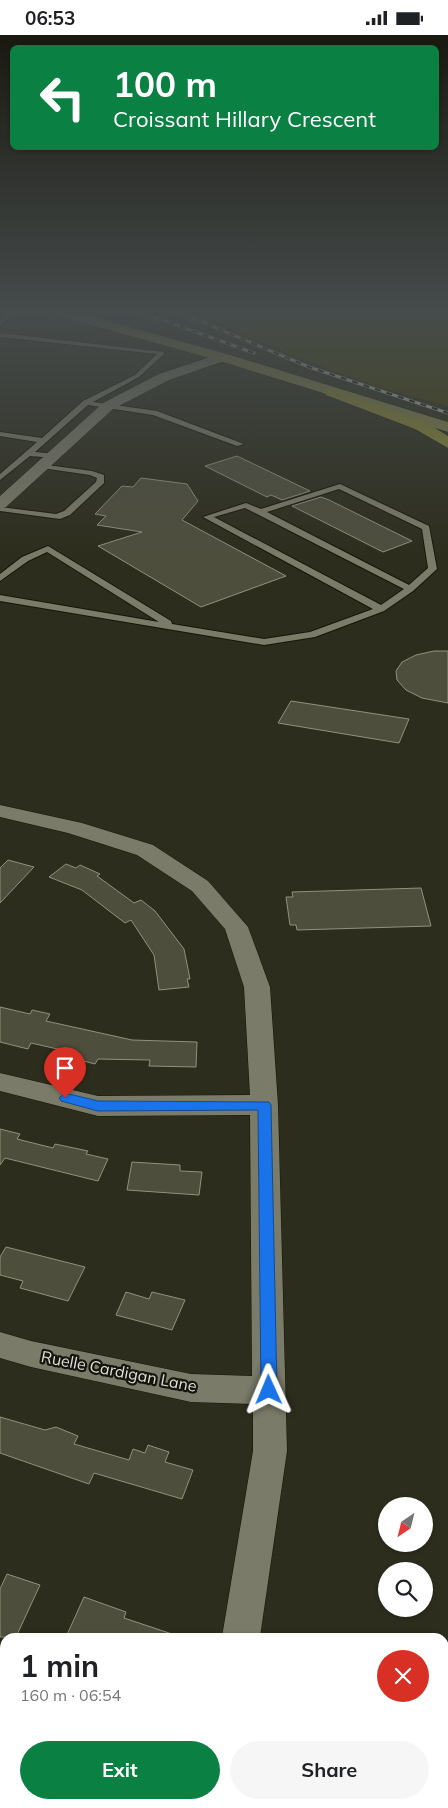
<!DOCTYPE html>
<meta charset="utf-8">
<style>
:root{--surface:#fff;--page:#f6f6f6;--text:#202124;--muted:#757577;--accent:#0b8043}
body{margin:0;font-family:Mulish,sans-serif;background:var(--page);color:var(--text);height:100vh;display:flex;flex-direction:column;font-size:19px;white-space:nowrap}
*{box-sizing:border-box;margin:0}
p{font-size:16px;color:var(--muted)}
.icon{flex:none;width:28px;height:28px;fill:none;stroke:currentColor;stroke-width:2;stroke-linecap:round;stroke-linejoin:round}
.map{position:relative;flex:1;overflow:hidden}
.drawer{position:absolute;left:0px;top:1598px;width:449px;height:176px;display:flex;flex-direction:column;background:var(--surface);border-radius:15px 15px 0 0;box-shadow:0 1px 4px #0004}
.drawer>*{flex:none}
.guide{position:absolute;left:10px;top:10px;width:429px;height:105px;border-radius:8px;box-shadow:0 1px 4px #0004;background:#0b8043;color:#fff;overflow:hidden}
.needle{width:32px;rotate:215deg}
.fabs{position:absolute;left:378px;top:1462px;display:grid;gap:10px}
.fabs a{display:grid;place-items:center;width:55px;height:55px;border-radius:50%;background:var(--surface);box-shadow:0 1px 4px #0004;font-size:25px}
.pin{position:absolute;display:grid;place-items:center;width:42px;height:42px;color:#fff;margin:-51px -21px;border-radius:50% 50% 50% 0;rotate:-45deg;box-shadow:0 0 5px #0007}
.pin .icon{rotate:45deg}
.me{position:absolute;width:55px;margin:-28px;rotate:359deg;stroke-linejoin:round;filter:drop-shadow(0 0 4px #0008)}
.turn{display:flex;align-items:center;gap:18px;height:105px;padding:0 20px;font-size:22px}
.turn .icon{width:65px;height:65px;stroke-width:2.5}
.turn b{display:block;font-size:35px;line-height:42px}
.round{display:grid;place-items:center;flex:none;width:52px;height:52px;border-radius:26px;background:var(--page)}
.headline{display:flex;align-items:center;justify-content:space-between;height:85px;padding:0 20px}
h1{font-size:30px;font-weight:700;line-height:38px}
.button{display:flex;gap:10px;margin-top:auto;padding:10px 20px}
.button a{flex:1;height:58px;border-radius:30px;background:var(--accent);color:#fff;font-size:20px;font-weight:700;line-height:58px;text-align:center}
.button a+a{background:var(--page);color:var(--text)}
.status{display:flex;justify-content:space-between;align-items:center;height:35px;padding:0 25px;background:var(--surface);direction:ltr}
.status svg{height:14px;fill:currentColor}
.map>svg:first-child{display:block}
.green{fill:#403e04}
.building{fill:#4e4e3d;stroke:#91917e}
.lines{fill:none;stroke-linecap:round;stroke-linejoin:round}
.lane-casing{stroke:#161507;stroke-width:2}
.street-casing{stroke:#161507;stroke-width:1}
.primary-casing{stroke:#161507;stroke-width:1}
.highway-casing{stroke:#161507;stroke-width:1}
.lane{fill:#7b7b69;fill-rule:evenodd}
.street{fill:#7b7b69;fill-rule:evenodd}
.primary{fill:#85834a;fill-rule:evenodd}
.highway{fill:#8b8836;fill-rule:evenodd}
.rail-casing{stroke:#b9b9ae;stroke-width:3}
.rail{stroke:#15150e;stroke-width:2;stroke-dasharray:6;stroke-linecap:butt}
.route{fill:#1a73e8;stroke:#114b97}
.labels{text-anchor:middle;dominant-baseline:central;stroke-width:4.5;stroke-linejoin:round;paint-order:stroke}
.near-street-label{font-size:16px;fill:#e0e0d6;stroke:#15150e}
</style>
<div class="status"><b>06:53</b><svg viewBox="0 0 49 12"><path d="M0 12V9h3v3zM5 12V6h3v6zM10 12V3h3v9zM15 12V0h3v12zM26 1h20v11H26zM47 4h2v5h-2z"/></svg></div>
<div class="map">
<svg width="448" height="1773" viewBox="0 0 448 1773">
<rect width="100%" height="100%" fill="#2d2d1d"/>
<path class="green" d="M188,275H448V371C357,349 273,314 188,275Z"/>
<path class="building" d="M237,421L310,456L282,465L271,460L267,462L205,431Z
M141,443L187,449L198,466L182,485L286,541L201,572L98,511L142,497L97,490L106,481L95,479L122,451L133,452Z
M321,462L329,465L412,506L383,517L292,471Z
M434,616H448V668L422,663L406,655L397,645L396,636L402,627L416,620Z
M291,666L409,684L399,708L278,688Z
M8,825L34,832L0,868V833Z
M66,829L76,833L80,830L100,839L97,841L134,868L141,865L155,876L184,914L190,944H187L189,952L159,955L154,920L131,885L125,888L82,855L49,842Z
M421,853L431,891L297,895L296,890H290L286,862H293L292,857Z
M0,972L30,979L32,975L50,979L46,986L132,1005L197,1007L196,1032L149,1031L150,1025L98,1024L95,1029L72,1023L75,1018L31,1008L28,1014L0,1007Z
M0,1094L20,1099L17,1104L53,1113L55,1109L88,1116L86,1119L108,1124L98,1146L5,1123L0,1130Z
M132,1127L180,1130V1136L202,1137L199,1160L127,1155Z
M6,1212L85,1232L68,1266L20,1253L23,1246L0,1240V1222Z
M126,1257L149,1264L152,1257L185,1265L172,1295L116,1280Z
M0,1382L45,1395L56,1392L78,1401L74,1409L129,1425L133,1414L145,1418L148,1410L169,1417L165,1427L193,1435L182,1464L94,1438L89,1449L0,1418Z
M7,1539L40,1550L16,1602H0V1554Z
M84,1562L126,1577L124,1583L175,1600L174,1602H66Z"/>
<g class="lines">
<g class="lane-casing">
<path id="lane" d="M12,275H18L0,291V286Z
M0,298L164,317V319L139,342L93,367L157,376L244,409L237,411L153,380L88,370L35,417L56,419V423L30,421L0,445V439L37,407L0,401V397L42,403L83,366L135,340L157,319L0,302Z
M39,429L92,436L104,440V448L70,480L60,484L0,476V472L56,479L64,476L96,447L97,443L90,440L42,433L38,431Z
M340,449L429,491L437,534L413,556L384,576L315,602L264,610L0,566V560L159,587L47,517L28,526L0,546V539L22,522L48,511L171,586L172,589L264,604L310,597L373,574L203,482L246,468L261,474ZM339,454L422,494L428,533L409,550L267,477ZM245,473L257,479L404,554L381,570L214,482Z"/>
</g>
<g class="street-casing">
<path id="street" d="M222,318L228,322L227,325L169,345L113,374L6,472L0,474V461L103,368L159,339Z
M0,770L82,788L153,810L208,846L248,892L270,952L278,1070L287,1416L260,1602H222L253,1416V1369L191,1367L31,1332L0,1323V1297L31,1306L191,1339L252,1341L250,1080L98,1081L0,1056V1038L98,1061L250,1060L244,952L225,894L192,856L137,820L68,798L0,782Z
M0,1682L5,1683V1723L0,1722Z
M162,1769H235V1773H163Z"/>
</g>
<g class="primary-casing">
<path id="primary" d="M46,275H68L227,319L448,387V397L217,325L48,278Z"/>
</g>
<g class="highway-casing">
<path id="highway" d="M332,352L427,388L448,401V413L415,394L326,360L324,357L326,354Z"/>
</g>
<use href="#lane" class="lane"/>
<use href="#street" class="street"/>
<use href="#primary" class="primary"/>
<use href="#highway" class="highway"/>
<g class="rail-casing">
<path id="rail" d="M135,275L254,318
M174,275L309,332L448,378"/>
</g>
<use href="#rail" class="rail"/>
</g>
<linearGradient id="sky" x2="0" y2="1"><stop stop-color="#191910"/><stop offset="0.53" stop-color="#464c4c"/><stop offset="1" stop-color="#464c4c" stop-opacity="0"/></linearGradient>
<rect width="448" height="523" fill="url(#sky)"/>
<path class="route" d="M65,1058L98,1066L269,1067L271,1070L277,1355L275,1360L269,1362L264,1360L261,1355L258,1075L98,1076L61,1066L59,1063Z"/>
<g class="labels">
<g class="near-street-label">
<text transform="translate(119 1336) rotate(11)">Ruelle Cardigan Lane</text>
</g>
</g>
</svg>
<div class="fabs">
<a><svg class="needle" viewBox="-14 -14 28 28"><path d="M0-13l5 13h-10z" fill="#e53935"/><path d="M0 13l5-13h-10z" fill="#757577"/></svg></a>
<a><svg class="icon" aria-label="search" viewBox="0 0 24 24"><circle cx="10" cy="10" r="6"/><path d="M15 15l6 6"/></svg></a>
</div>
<div class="pin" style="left:65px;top:1063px;background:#d93025"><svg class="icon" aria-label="arrive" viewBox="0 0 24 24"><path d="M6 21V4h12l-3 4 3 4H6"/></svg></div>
<svg class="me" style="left:269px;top:1355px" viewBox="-20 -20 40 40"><path d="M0-17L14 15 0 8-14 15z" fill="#1a73e8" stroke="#fff" stroke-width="4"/></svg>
<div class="guide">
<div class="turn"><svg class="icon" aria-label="left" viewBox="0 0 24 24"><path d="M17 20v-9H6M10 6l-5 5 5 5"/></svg><div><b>100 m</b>Croissant Hillary Crescent</div></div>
</div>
<section class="drawer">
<div class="headline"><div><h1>1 min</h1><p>160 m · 06:54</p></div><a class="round" style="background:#d93025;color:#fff"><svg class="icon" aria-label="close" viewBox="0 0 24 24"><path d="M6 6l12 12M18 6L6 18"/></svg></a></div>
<div class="button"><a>Exit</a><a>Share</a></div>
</section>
</div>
